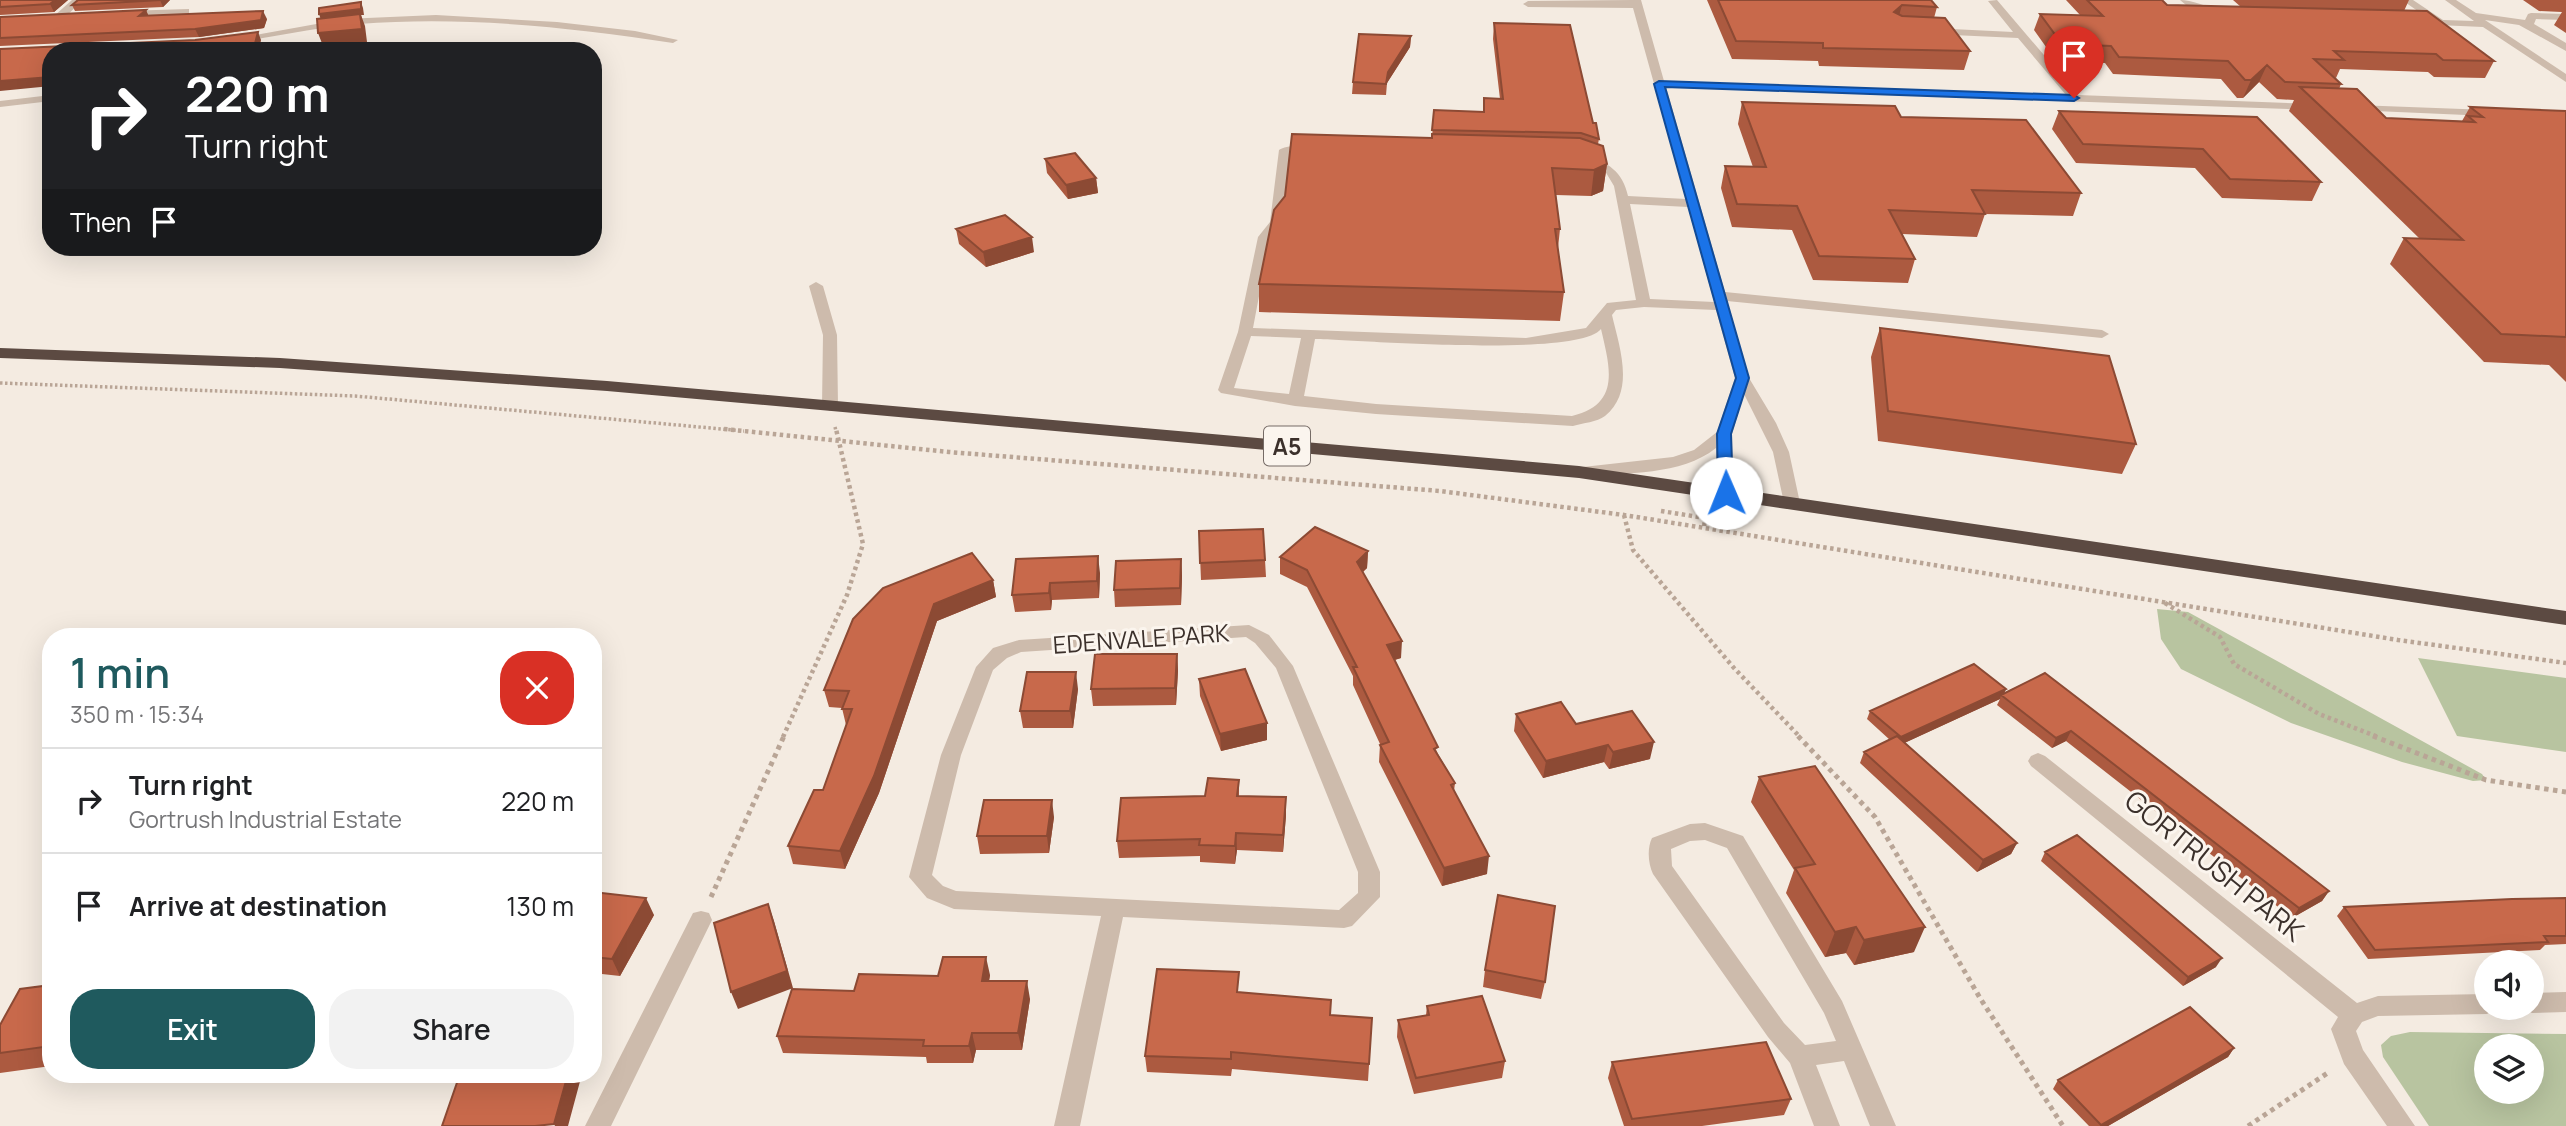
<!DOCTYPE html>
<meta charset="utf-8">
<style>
:root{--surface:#fff;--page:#f2f2f2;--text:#202124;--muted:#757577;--line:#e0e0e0;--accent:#1f5a5e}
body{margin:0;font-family:Manrope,sans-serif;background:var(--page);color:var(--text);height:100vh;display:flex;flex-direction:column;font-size:26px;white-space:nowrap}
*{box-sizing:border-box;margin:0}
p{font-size:23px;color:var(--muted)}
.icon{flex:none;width:38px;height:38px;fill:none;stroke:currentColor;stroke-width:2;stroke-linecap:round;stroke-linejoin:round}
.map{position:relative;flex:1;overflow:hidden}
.side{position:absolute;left:42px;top:628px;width:560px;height:455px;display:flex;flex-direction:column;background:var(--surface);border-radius:28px;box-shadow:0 7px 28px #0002}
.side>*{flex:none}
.banner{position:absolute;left:42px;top:42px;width:560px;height:214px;border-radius:28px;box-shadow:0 7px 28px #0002;background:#202124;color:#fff;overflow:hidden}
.fabs{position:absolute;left:2474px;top:950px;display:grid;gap:14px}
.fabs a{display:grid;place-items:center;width:70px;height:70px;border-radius:50%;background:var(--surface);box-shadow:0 7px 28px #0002;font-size:35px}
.pin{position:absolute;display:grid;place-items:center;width:60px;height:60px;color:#fff;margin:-72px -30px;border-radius:50% 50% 50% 0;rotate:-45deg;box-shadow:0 0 7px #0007}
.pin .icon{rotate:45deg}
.me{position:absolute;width:77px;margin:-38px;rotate:359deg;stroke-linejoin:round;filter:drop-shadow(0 0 5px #0008)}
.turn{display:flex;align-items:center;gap:24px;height:147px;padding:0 28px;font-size:32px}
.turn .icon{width:91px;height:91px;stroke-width:2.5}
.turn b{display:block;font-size:49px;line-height:60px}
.then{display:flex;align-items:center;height:66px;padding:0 28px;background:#0003;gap:14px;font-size:26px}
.round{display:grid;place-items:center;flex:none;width:74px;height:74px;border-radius:28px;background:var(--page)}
.summary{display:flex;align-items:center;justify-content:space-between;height:119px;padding:0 28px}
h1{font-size:42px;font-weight:600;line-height:52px;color:var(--accent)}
.cta{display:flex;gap:14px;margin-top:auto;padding:14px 28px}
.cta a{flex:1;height:80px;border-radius:28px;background:var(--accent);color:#fff;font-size:28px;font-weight:600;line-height:80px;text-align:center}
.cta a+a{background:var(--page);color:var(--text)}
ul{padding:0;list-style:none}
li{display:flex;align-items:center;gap:21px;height:105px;padding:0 28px;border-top:2px solid var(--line)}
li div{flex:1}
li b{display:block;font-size:26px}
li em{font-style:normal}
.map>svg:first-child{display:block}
.green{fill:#b8c4a0;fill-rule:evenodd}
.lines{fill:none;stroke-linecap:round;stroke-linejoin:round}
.path-far2{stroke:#b9a596;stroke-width:3.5;stroke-dasharray:2.5 2.5;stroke-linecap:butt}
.path-far1{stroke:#b9a596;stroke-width:4.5;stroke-dasharray:3.5 3.5;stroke-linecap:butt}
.path{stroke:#b9a596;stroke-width:5;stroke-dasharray:4.5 4.5;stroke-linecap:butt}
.minor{fill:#cdbbac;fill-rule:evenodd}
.highway{fill:#5c4a42;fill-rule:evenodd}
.wall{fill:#ac5a40}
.shaded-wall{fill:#8c4a34}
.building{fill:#c8694b;stroke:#8c4a34;stroke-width:2}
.route{fill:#1a73e8;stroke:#114b97;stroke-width:2}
.labels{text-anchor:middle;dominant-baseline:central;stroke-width:6;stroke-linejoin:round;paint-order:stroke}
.shield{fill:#fbf5ee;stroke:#756b66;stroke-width:2}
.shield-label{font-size:23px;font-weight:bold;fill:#3b302b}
.street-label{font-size:24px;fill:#3b302b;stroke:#fbf5ee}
.near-street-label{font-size:28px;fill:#3b302b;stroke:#fbf5ee}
</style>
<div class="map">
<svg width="2566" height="1126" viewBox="0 0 2566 1126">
<rect width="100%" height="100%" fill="#f4ebe1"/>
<path class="green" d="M2157,609L2188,612L2482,774L2486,780L2473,781L2402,762L2291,723L2181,669L2161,639Z
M2418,658L2566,678V752L2457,736Z
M2410,1032L2566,1034V1126H2429L2383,1057L2381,1045L2391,1036ZM2487,1046H2532V1092H2487Z"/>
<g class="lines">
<path class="path-far2" d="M0,383L355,396L744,431
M835,427L836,431"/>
<path class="path-far1" d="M724,429L949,452L1440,491L1624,515L2398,640L2566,663
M1661,511L1705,518L1704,528
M1624,515L1633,550L1734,668L1800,737
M2165,603L2220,637L2234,664L2319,714L2378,737
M783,737L847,595L863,544L836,429"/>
<path class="path" d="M1798,736L1875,817L1980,998L2063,1126
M2373,736L2486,780L2566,792
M711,897L784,736
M2248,1126L2329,1072"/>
<path class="minor" d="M72,0H83L62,20H54V16Z
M1631,0H1641L1664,81L2066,95L2018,38L1931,34L1926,31L1931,28L2013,32L1988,1L1997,0L2078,95L2314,104L2320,107L2314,110L1666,87L1725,292L2102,330L2109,334L2102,338L1727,301L1749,378L1776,423L1789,452L1800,503L1798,507H1786L1784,503L1773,452L1744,394L1732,434L1733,493L1731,497L1725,498L1717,493L1716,448C1681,476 1626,472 1583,477L1575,472L1583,467L1673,457L1694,450L1717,432L1735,378L1716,310L1644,307L1616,310L1612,315C1619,346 1636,391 1605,416C1597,422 1583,423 1573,426L1376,414L1295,406L1221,393L1218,390L1238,332L1258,237L1270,222L1279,150C1288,144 1309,145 1318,151L1312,155L1290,154L1282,223L1270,238L1253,328L1526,338L1586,328L1607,303L1636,300L1614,186L1605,171L1579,159L1585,155C1608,162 1623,172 1628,196L1686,199L1633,8L1528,7L1523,4L1528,1ZM1630,204L1688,207L1714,302L1650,299ZM1601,329C1610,368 1621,404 1572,416L1376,404L1304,396L1315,339C1361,340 1578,358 1601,329ZM1251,336L1301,338L1289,394L1234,388Z
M2180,0C2191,0 2208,6 2218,12L2213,15L2192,10Z
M2402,0H2413L2443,20L2474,21L2445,0H2456L2476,13L2525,20L2528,14L2531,13L2566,14V20L2536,19L2534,24L2566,43V51L2519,25L2485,20L2566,74V82L2483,27L2415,24V20L2429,19Z
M189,9V13L186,14L123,17L118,14L123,11Z
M436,15L557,22L635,31L678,40L673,43C569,27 464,16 359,24C319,27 279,36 238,42L233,39L344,19Z
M51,95V101L0,107V101Z
M2356,105L2489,110L2495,113L2489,116L2352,110V106Z
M816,282L823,286L837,335L838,406L830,411L822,406L823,335L809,286Z
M1249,625L1269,635L1293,666L1380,872V897L1352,926L1344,928L1123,917L1080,1126H1054L1101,916L954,909L927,898L909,877L941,755L976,667L993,648L1019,640ZM1246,637L1255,643L1276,668L1358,872V893L1339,910L956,891L943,886L932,875L961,755L993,670L1007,658L1021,652Z
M2038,753L2045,756L2357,1003L2378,996L2487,994V1008H2497L2487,1014L2378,1016L2362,1022L2356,1031L2363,1050L2415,1126H2387L2344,1064L2331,1029L2338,1017L2031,766L2028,761L2031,756Z
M1705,823L1743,836L1842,1001L1896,1126H1870L1844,1061L1816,1065L1840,1126H1814L1790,1063L1768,1037L1653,874C1648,864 1647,848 1652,838L1690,824ZM1705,840L1727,848L1824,1013L1836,1041L1805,1045L1784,1023L1672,866L1671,849L1690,841Z
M701,911L709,913L712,920L611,1126H585L693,913Z
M2566,992V1012L2532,1013L2523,1008H2532V993Z"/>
<path class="highway" d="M0,348L280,358L607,381L1579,466L2566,611V625L1579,478L607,391L280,368L0,358Z"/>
</g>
<path class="wall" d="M0,0H68L54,12L0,15Z
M78,0H170L163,7L75,11L72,5Z
M1707,0H1931L1937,7L1934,18L1970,51L1964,70L1819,66L1818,61L1732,59Z
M2066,0H2162L2167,5L2241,7L2233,0H2409L2404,11L2494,61L2485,78L2434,77L2428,72L2340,69L2336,78L2335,77L2341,84L2339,89L2386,118L2462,121L2470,107L2566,111V382L2549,365L2484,362L2390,264L2404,238L2420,239L2289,111L2294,100L2277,99L2259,82L2243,98H2237L2221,79L2113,74L2105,63L2056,61L2034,30L2040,14L2080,15Z
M2523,0H2566V33L2554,25L2562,12L2539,11Z
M146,10L148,16L267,19L264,28L199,37L0,46V17Z
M1494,23L1593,123L1599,139L1598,144L1607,164L1603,191L1591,196L1556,195L1560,229L1558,248L1564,292L1560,321L1259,312V284L1432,138L1434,110L1483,112L1484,98L1500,99L1493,39Z
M1411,36L1410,47L1387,83L1386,95L1352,94L1353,82Z
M1742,102L1901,117L2081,193L2073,216L1985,214L1977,237L1902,234L1915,259L1908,283L1813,280L1792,230L1732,227L1721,188L1725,166L1753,167L1738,124Z
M2059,111L2257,117L2321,182L2312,201L2222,198L2195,168L2076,163L2052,129Z
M1045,159L1096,178L1098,193L1068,199L1047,173Z
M956,229L1034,252L986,267L959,244Z
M1880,328L2136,444L2122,474L1878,441L1871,357Z
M1199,531L1265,560L1266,577L1201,580Z
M1368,551L1367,568L1363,572L1401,658L1395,660L1438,754L1455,783L1454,791L1487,874L1442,886L1379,762L1380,744L1353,685V676L1307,587L1280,574V557Z
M1016,559L1100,573L1099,598L1052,600L1051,610L1015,612L1012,595Z
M1181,559L1182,576L1181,605L1115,607L1114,590Z
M993,580L996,597L937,621L879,793L845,869L793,864L788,846L823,790L846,725L842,708L829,707L824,690Z
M1177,654L1178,671L1176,705L1093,706L1091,689Z
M2045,673L2329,891L2322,901L2292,918L2066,741L2052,748L1997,705L2000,699L1904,743L2017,843L2011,854L1977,872L1860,763L1864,752L1890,740L1867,719L1870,711L2006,689L2004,693Z
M1199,679L1267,723V740L1221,751L1200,696Z
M1078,689L1073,728H1023L1020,711Z
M1516,714L1576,724L1650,759L1609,769L1604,762L1543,778L1514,731Z
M1759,777L1914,952L1854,965L1846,953L1825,957L1786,893L1794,870L1751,802Z
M1239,780V796L1286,815L1283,852L1237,850L1235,864L1200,862V856L1119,858L1117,841Z
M1054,817L1049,853L980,854L977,836Z
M2045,852L2216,967L2183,986L2041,861Z
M593,892L654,915L620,976L593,973Z
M2566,898V944L2545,945L2540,950L2368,959L2337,916L2344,907Z
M1485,970L1545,982L1541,999L1483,987Z
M990,975L989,981L1030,999L1022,1050H976L973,1063H927L926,1057L783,1053L777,1036L854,991L938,976Z
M51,985V1066L0,1073V1025Z
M1239,992L1330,1015L1372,1018L1368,1081L1232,1069L1231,1076L1147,1072L1145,1056Z
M1427,1006L1505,1061L1502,1078L1414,1094L1397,1037L1398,1020L1426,1015Z
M2234,1048L2228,1057L2108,1126H2089L2053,1089L2058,1080Z
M1612,1062L1791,1099L1784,1115L1702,1126H1624L1608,1078Z"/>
<path class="shaded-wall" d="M55,0H68L54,12L50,4Z
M160,0H170L163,7Z
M361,2L363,8L364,15H361L365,26L367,42L323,46L318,33L321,20L319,14Z
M1902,5L1897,23L1894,12Z
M146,10L150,19L139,16Z
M263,11L267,19L264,28L199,37L195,29Z
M258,32L261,40L259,51H253Z
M1411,36L1410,47L1387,83L1386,95L1388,72Z
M2267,65L2259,82L2243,98L2251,80Z
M51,77V86L0,91V81Z
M1607,164L1603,191L1591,196L1594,170Z
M1096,178L1098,193L1068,199L1066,185Z
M1032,237L1034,252L986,267L983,252Z
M1368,551L1367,568L1356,578L1357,562Z
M1098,556L1100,573L1099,598L1097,581Z
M1181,559L1182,576L1181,605L1180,588Z
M993,580L996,597L937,621L879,793L845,869L840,851L934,604Z
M1050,583L1052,600L1051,610L1049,593Z
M1402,641L1401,658L1386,662L1387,645Z
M1177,654L1178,671L1176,705L1175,688Z
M1076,672L1078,689L1073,728L1070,711Z
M2006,689L2003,696L2001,695L2000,699L1898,746L1901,737Z
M1267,723V740L1221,751L1220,734Z
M2071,731L2066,741L2052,748L2056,738Z
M1654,742L1650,759L1609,769L1613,752Z
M1608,745L1604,762L1543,778L1546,761Z
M1286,797V815L1283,852V835Z
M1052,800L1054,817L1049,853L1047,836Z
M1236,833L1237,850L1235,864V846Z
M2017,843L2011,854L1977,872L1983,860Z
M1489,856L1487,874L1442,886L1444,868Z
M2329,891L2322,901L2292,918L2299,908Z
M646,898L654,915L620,976L612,959Z
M768,904L774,921L793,988L738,1009L731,992Z
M1856,927L1846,953L1825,957L1835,932Z
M1925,927L1914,952L1854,965L1864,940Z
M986,957L990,975L986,998L982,981Z
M2222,958L2216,967L2183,986L2188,977Z
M1027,981L1030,999L1022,1050L1018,1033Z
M972,1033L976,1050L973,1063L969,1046Z
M2234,1048L2228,1057L2108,1126H2100Z
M568,1074H582L568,1126H555L554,1124Z"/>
<path class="building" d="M0,0H55L50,4L0,7Z
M78,0H161L72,5Z
M1718,0H1931L1937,7L1902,5L1894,12L1902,16L1945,18L1970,51L1823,48V43L1736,41Z
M2087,0H2162L2167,5L2427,11L2494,61L2443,60L2436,54L2334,51L2344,60L2314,59L2341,84L2285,82L2267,65L2251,80H2245L2228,61L2119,57L2111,46L2062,44L2040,14L2103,16Z
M361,2V9L319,14V8Z
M146,10L139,16L263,11L261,20L195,29L0,38V17Z
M360,14L362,29L318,33L317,19Z
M1494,23L1570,25L1593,123H1596L1599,139L1581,133L1432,130L1434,110L1484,112V98L1503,99Z
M258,32L253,51H51V77L0,81V49L195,40Z
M1359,34L1411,36L1388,72L1386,84L1353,82Z
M2300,87L2357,89L2386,118L2475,122L2468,116L2483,117L2470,107L2566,111V337L2501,334L2404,238L2463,240Z
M1742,102L1895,106L1901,117L2026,120L2081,193L1972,190L1985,214L1889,210L1915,259L1819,256L1797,206L1737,204L1725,166L1766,167Z
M2059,111L2257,117L2321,182L2230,179L2203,149L2083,144Z
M1292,134L1432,138V134L1580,138L1603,146L1607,164L1594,170L1552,168L1560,229H1555L1564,292L1259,284L1274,210L1285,196Z
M1075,153L1096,178L1066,185L1045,159Z
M1005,215L1032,237L983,252L956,229Z
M1880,328L2109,356L2136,444L1888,411Z
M1315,527L1368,551L1357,562L1402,641L1387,645L1438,747L1434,749L1455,783L1451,785L1489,856L1444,868L1380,745L1389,742L1353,667H1357L1307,570L1280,557Z
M1263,529L1265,560L1200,563L1199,531Z
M972,553L993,580L934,604L874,776L840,851L788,846L814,790H823L852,709H842L849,691L824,690L853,619L883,588Z
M1098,556L1097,581L1050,583L1049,593L1012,595L1016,559Z
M1181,559L1180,588L1114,590L1116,561Z
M1095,654H1177L1175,688L1091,689Z
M1974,664L2006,689L1901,737L1870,711Z
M1245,669L1267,723L1220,734L1199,679Z
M1027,672H1076L1070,711H1020Z
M2045,673L2329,891L2299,908L2071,731L2056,738L2001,695Z
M1561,702L1576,724L1632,711L1654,742L1613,752L1608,745L1546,761L1516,714Z
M1897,736L2017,843L1983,860L1864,752Z
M1815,766L1925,927L1864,940L1856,927L1835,932L1795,868L1815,864L1759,777Z
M1208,778L1239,780L1237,796L1286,797L1283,835L1236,833L1235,846L1199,845L1200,839L1117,841L1121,798L1205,796Z
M984,800H1052L1047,836H977Z
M2077,835L2222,958L2188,977L2045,852Z
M593,892L646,898L612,959L593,957Z
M1498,895L1555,906L1545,982L1485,970Z
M2566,898V936H2544L2548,942L2375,950L2344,907L2512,899Z
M768,904L787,971L731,992L714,923Z
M943,957H986L982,981H1027L1018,1033H972L969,1046H923L924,1040L777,1036L792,989L854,991L859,974L938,976Z
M1157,969L1239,972L1237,992L1331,1000L1330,1015L1372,1018L1369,1064L1231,1052V1059L1145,1056Z
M51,985V1046L0,1053V1025L20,989Z
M1482,996L1505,1061L1416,1078L1398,1020L1429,1015L1427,1006Z
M2190,1007L2234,1048L2101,1125L2058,1080Z
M1766,1042L1791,1099L1632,1119L1612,1062Z
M460,1074H568L554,1124L535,1126H442Z"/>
<path class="route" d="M1659,81L2074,95L2079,98L2074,101L1665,87L1749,378L1731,434L1733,493L1726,498L1718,493L1717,434L1736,378L1654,84Z"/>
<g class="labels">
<rect class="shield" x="1264" y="426.5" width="46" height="39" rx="5"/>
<g class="shield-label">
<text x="1287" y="446">A5</text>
</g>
<g class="street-label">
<text transform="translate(1141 638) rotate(-4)">EDENVALE PARK</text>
</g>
<g class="near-street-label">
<text transform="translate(2215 865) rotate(39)">GORTRUSH PARK</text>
</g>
</g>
</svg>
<div class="fabs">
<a><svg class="icon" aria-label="sound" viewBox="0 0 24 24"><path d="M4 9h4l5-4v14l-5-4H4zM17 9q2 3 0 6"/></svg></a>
<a><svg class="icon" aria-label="layers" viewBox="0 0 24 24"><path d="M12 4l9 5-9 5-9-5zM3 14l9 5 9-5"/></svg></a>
</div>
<div class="pin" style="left:2074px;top:98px;background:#d93025"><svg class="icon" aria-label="arrive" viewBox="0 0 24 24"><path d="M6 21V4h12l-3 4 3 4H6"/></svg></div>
<svg class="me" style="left:1726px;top:493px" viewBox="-20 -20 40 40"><circle r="19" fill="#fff"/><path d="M0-13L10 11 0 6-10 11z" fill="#1a73e8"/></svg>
<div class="banner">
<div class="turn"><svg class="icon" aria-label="right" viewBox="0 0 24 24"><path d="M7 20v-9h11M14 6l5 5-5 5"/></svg><div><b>220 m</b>Turn right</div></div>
<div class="then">Then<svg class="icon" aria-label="arrive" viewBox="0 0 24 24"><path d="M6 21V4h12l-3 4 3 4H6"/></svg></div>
</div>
<section class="side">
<div class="summary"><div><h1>1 min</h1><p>350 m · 15:34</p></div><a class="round" style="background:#d93025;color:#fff"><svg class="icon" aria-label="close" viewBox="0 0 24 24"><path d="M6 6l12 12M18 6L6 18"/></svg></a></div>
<ul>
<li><svg class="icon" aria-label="right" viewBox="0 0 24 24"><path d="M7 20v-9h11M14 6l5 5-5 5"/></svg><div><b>Turn right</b><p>Gortrush Industrial Estate</p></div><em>220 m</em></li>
<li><svg class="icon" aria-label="arrive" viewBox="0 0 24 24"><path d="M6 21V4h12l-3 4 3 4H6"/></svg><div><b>Arrive at destination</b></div><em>130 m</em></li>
</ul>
<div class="cta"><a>Exit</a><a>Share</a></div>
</section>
</div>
